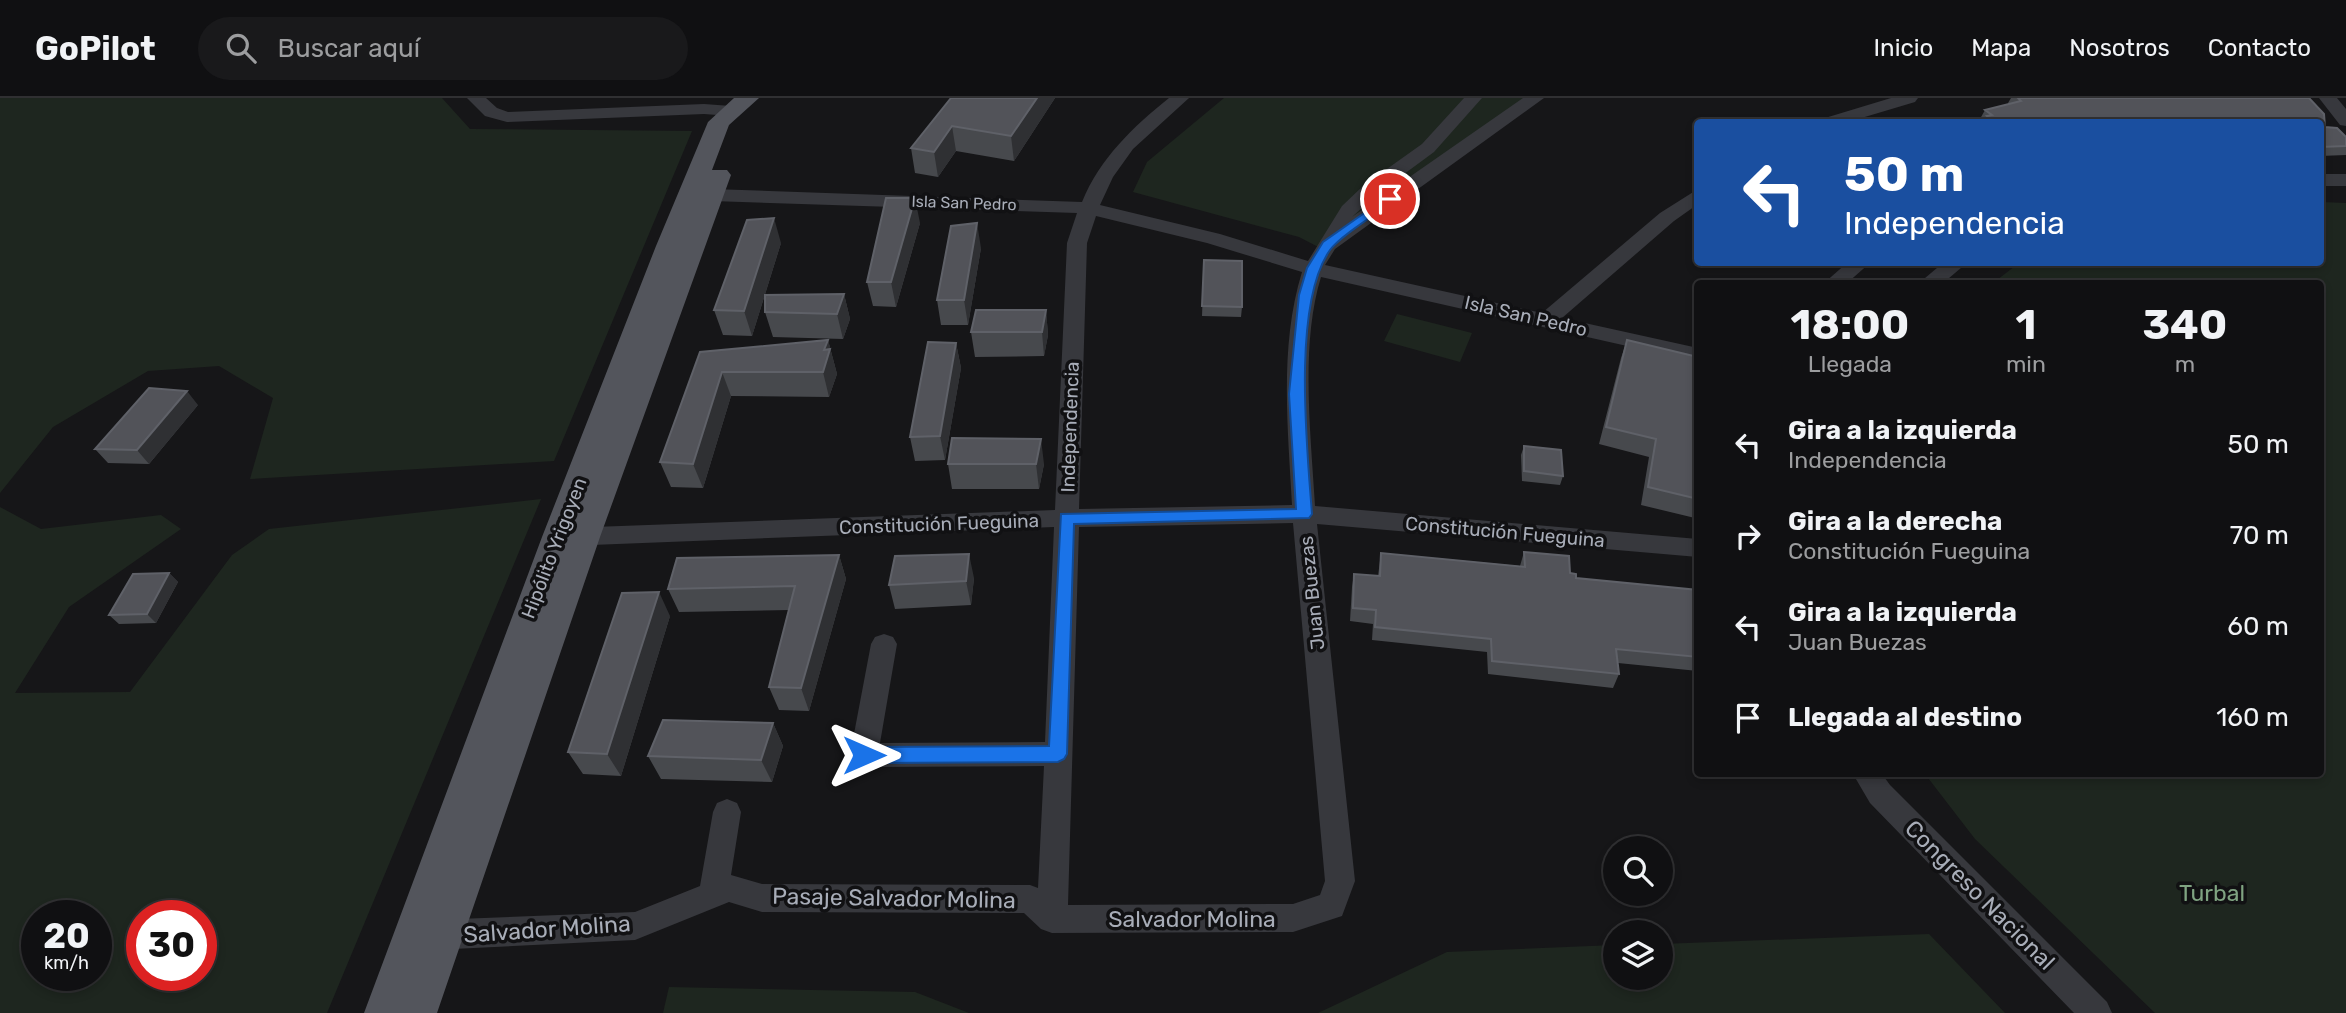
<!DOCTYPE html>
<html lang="es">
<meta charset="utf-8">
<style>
:root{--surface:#101012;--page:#19191b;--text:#f1f3f6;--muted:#9c9d9f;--line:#303032}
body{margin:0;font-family:Rubik,sans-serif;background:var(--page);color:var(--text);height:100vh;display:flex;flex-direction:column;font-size:26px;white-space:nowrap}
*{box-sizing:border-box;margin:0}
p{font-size:23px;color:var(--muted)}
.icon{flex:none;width:38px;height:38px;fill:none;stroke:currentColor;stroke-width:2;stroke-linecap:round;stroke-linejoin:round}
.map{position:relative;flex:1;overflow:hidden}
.sheet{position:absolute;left:1694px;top:182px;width:630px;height:497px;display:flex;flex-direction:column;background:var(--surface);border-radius:7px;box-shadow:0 4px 10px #0003,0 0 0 2px var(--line)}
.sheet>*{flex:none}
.hud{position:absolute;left:1694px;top:21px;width:630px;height:147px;border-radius:7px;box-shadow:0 4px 10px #0003,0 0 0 2px var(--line);background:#1a4fa0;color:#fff;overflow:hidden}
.buttons{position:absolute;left:1603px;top:738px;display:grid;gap:14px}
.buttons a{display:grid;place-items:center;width:70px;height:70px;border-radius:50%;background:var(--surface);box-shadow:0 4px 10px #0003,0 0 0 2px var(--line);font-size:35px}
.speed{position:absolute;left:21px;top:802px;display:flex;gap:14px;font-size:35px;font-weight:700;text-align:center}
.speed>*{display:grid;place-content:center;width:91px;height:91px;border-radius:50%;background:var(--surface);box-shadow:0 4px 10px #0003,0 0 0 2px var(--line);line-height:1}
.speed small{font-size:18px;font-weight:400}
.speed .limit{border:10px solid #d22;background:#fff;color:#111}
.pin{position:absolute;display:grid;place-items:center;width:60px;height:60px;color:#fff;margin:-30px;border:4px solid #fff;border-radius:50%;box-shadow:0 2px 7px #0007}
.me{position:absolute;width:77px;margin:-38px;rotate:90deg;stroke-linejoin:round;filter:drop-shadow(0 0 5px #0008)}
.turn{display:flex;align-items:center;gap:24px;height:147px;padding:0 35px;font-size:32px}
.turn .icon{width:91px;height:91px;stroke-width:2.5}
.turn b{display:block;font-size:49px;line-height:60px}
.eta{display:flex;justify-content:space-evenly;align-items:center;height:119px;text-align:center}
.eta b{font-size:42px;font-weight:700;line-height:49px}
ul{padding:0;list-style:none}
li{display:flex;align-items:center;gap:21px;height:91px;padding:0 35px}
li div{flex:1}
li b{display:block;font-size:26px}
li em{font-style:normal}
header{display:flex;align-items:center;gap:42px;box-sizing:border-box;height:98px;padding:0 35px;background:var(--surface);border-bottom:2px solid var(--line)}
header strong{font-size:33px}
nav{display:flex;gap:38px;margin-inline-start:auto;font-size:24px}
.search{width:490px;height:63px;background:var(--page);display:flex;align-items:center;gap:18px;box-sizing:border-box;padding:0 24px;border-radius:38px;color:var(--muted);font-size:26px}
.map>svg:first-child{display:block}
.green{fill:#1e261f;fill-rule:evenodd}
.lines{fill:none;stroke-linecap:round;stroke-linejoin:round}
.minor{fill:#37383d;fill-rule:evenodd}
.major{fill:#53555c;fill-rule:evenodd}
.wall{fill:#47494d}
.shaded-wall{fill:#2f3033}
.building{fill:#525359;stroke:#5f6168;stroke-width:2}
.route{fill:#1a73e8;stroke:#114b97;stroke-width:2}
.labels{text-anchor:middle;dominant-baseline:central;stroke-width:7;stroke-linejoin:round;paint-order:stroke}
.far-street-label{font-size:16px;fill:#a8adb8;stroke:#111113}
.street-label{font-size:19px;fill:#a8adb8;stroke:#111113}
.near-park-label{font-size:23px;fill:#7fa381;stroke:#111113}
.near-street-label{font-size:23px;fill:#a8adb8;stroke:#111113}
</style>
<header>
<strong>GoPilot</strong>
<div class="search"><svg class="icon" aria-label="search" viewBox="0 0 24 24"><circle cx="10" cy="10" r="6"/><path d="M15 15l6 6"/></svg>Buscar aquí</div>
<nav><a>Inicio</a><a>Mapa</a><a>Nosotros</a><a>Contacto</a></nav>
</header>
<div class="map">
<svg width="2346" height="915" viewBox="0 0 2346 915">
<rect width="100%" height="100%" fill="#161618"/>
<path class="green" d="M0,0H442L470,31L692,33L554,363L250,381L273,300L219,268L148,273L53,329L0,395Z
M1224,0H1532L1328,154L1299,139L1133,94L1147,64Z
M2321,104L2346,105V915H2155L1975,741L1925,676H2320V186L1993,185L2019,165L2320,164Z
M1397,216L1472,235L1460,264L1384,243Z
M541,401L327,915H0V409L41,431L161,417L181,431L69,509L15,595L130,594L232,457L269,431ZM37,817H96V877H37ZM142,817H201V877H142Z
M1929,836L2005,915H1318L1447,854L1615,847V880H1661V846Z
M669,889L915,894L969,915H663Z"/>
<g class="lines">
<path class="minor" d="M467,0H486L497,10L508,14L704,6L731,8L740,13L731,18L704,16L507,24L485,18Z
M1169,0H1189L1133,51L1113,79L1100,107L1220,136L1308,163L1342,108L1363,88L1422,46L1464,0H1482L1434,54L1377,96L1352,119L1523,0H1544L1335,151L1325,167L1542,215L1660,115L1698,91V106L1674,123L1562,220L1698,250V264L1321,179C1300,247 1311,338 1315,408L1698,441V459L1317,426L1355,783L1342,818L1293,834L1052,835L1041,831L1024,815L762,814L729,804L635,842L432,852L421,847L417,837L421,827L432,822L635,814L700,788L713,714L717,705L727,701L737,705L741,714L731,777L762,786L1030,787L1038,790L1044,668L864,669L854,665L850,657L871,546L875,539L884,536L893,539L897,546L880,645L1045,644L1054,429L566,448L557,445L554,439L557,433L566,430L1055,412L1067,145L1077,115L712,103L703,97L712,91L1082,104C1100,60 1133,29 1169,0ZM1096,118L1207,145L1302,174C1279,248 1288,331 1292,407L1079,411L1087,145ZM1293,425L1325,783L1320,797L1293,806L1068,807L1079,429Z
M1891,0H1918L1915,4L1848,24H1822L1825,20Z
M2319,0H2337L2346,11V28L2340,27Z
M2320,76H2346V88H2320Z
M1848,164H1871L1846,186H1823Z
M1944,164H1968L1942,186H1918Z
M1853,676H1882L1890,687L2107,904L2112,915H2074L1870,705Z"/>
<path class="major" d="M734,0H759L729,27L712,72H727L731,77L600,439L437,915H364L542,439L656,148L708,24Z"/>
</g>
<path class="wall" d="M951,0H1055L1014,63L956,53L938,79L915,75L911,50Z
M2011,0H2309L2325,29L2346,39V57L2320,58V24H1984V23L1980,21L1985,12L2009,6L2008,5Z
M920,125L896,209L873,208L867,184Z
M781,145L752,238L723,237L714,212Z
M981,150L968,227H941L937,202Z
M1204,162L1242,209L1241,219L1202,218Z
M844,196L850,221L843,241L773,239L765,214Z
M1046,212L1048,237L1044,258L975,259L971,234Z
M828,242L837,276L829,299L731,298L703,390L671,389L660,364L700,254Z
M1627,242L1698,259V414L1695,420L1641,407L1649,359L1599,346L1621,260Z
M956,245L961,270L945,362L915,363L910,339Z
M198,307L149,366L108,365L95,351Z
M1524,348L1563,378L1560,387L1522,383L1521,357Z
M948,366H1044L1039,391H952Z
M1524,454L1570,475L1576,480L1698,492V573L1618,565L1619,576L1613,590L1488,576L1487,554L1372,542L1373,526L1350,523L1352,489L1354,476L1378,478L1381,455L1520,468Z
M839,457L846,481L809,613L779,612L769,589L789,512L679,514L668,491Z
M169,475L178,484L156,525L119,526L109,517Z
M974,480L971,507L895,511L889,487Z
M670,518L621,678L583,676L568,654Z
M773,625L783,648L772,684L661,681L648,658Z"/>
<path class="shaded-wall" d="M1037,0H1055L1014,63L1011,38Z
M952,28L956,53L938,79L934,54Z
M915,100L920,125L896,209L891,184Z
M774,120L781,145L752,238L744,213Z
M977,125L981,150L968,227L964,202Z
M844,196L850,221L843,241L837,216Z
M1046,212L1048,237L1044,258L1042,234Z
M828,242L837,276L829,299L823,274L824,252Z
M956,245L961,270L945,362L940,338Z
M722,274L731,298L703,390L693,366Z
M187,293L198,307L149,366L137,352Z
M1041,341L1044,366L1039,391L1036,366Z
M969,456L974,480L971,507L966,483Z
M839,457L846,481L809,613L801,590Z
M169,475L178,484L156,525L147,516Z
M659,494L670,518L621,678L607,656Z
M773,625L783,648L772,684L761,662Z"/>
<path class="building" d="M951,0H1037L1011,38L952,28L934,54L911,50Z
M2018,0H2309L2324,16L2325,29L2337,30L2346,39V48L2320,49V24H1995L1987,18L1992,17L1985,12L2021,3Z
M886,100H915L891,184H867Z
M774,120L744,213L714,212L747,122Z
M977,125L964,202H937L951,128Z
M1204,162L1242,163V209L1202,208Z
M844,196L837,216L765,214V197Z
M976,212H1046L1042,234H971Z
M828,242L824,252L830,251L823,274H722L693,366L660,364L700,254Z
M1627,242L1698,259V401L1648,389L1656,341L1606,329Z
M928,244L956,245L940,338L910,339Z
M149,290L187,293L137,352L95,351Z
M952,340L1041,341L1036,366H948Z
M1524,348L1561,352L1563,378L1524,373Z
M1524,454L1569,458L1570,475L1576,476V480L1698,492V559L1616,551L1619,576L1492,563L1491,541L1375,529L1376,512L1353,510L1354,476L1380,478L1381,455L1525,469Z
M969,456L966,483L889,487L895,458Z
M839,457L801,590L769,589L795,488L668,491L677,460Z
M169,475L147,516L109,517L133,476Z
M659,494L607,656L568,654L622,495Z
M663,622L773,625L761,662L648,658Z"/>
<path class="route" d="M1390,97L1394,98V103C1378,115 1341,137 1330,152C1292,206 1307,350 1312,416L1309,420L1074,426L1067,656L1064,661L1058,664L864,665L858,662L856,657L858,651L864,649L1049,648L1061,416L1296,411L1289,296L1299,197L1307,170L1323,144Z"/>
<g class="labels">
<g class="far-street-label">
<text transform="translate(964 105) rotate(2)">Isla San Pedro</text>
</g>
<g class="street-label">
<text transform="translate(1526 218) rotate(13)">Isla San Pedro</text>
<text transform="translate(1070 329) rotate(-88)">Independencia</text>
<text transform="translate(939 426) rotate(-2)">Constitución Fueguina</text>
<text transform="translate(1505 434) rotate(5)">Constitución Fueguina</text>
<text transform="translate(554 450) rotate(-69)">Hipólito Yrigoyen</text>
<text transform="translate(1312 495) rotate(-96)">Juan Buezas</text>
</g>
<g class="near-park-label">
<text x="2212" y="795">Turbal</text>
</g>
<g class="near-street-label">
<text transform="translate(1980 797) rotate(45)">Congreso Nacional</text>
<text transform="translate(894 800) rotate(1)">Pasaje Salvador Molina</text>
<text x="1192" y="821">Salvador Molina</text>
<text transform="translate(547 831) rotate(-4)">Salvador Molina</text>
</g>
</g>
</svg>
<div class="buttons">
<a><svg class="icon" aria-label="search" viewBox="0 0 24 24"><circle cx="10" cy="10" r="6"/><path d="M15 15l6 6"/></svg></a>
<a><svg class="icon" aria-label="layers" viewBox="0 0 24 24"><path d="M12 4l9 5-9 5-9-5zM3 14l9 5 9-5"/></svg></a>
</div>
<div class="speed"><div>20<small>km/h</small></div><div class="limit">30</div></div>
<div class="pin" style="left:1390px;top:101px;background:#d93025"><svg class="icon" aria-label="arrive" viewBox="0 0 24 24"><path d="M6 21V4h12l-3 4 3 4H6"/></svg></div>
<svg class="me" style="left:864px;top:657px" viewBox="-20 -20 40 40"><path d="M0-17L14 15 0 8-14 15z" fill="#1a73e8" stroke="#fff" stroke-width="4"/></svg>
<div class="hud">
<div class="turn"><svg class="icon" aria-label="left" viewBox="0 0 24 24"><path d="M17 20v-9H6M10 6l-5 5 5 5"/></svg><div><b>50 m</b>Independencia</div></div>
</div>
<section class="sheet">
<div class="eta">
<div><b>18:00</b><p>Llegada</p></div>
<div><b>1</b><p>min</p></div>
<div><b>340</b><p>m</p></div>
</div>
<ul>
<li><svg class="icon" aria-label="left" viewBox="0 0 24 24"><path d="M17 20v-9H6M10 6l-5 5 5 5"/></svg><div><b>Gira a la izquierda</b><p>Independencia</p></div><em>50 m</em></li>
<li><svg class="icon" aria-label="right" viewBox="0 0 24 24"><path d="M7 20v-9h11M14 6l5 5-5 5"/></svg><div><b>Gira a la derecha</b><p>Constitución Fueguina</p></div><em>70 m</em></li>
<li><svg class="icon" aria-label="left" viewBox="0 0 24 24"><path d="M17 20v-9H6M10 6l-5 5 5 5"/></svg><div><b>Gira a la izquierda</b><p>Juan Buezas</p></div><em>60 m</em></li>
<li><svg class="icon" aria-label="arrive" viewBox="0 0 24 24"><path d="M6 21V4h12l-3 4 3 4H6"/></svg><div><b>Llegada al destino</b></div><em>160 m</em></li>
</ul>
</section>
</div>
